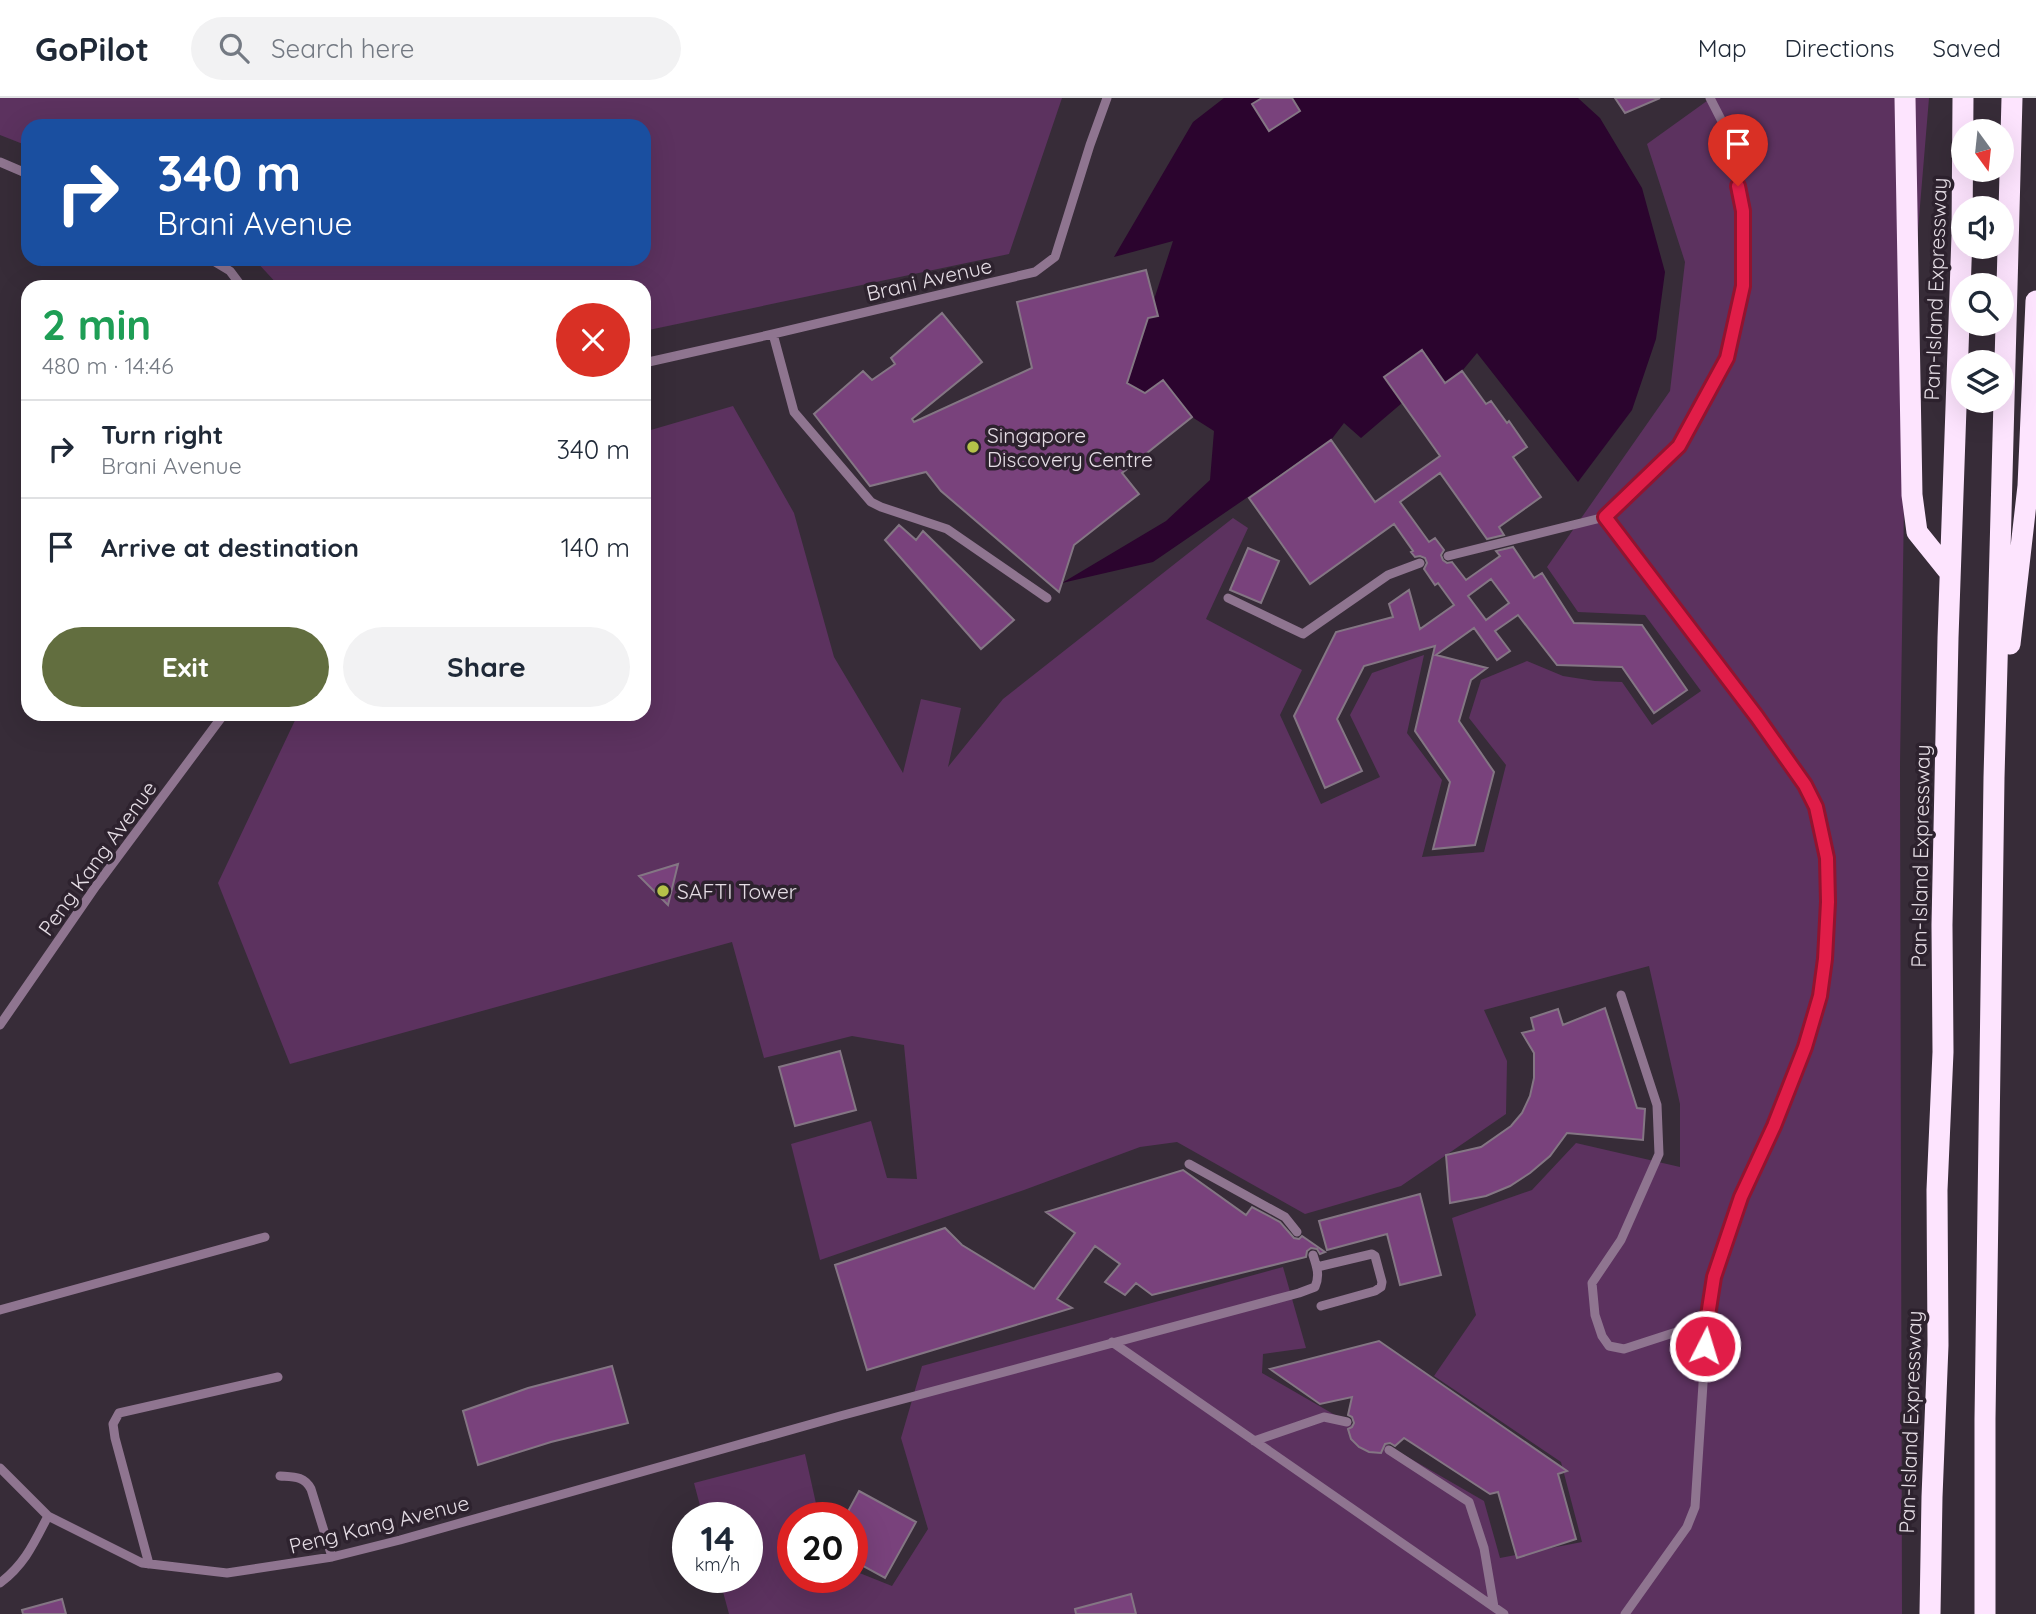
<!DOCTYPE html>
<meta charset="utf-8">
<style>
:root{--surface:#fff;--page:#f2f2f3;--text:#1f2937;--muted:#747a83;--line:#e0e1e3;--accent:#626e3f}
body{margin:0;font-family:Quicksand,sans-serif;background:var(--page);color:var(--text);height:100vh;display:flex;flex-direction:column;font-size:26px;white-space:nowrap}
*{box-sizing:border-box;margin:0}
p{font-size:23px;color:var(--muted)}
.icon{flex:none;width:38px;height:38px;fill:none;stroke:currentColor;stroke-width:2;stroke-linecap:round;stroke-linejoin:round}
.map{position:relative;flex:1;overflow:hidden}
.details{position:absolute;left:21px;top:182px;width:630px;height:441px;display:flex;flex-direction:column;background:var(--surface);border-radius:21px;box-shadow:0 7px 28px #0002}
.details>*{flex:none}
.banner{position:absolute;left:21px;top:21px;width:630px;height:147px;border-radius:21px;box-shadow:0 7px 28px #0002;background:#1a4fa0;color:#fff;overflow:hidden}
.needle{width:46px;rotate:165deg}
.tools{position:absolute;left:1951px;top:21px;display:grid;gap:14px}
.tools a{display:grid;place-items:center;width:63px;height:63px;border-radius:50%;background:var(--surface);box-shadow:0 7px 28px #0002;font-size:35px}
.speed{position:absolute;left:672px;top:1404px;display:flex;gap:14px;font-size:35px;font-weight:700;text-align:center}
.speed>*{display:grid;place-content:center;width:91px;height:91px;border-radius:50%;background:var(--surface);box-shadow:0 7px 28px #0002;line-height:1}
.speed small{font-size:18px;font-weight:400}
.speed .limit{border:10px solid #d22;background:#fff;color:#111}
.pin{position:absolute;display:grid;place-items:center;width:60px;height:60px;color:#fff;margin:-72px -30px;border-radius:50% 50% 50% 0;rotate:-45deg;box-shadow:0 0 7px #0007}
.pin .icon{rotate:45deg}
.me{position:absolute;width:77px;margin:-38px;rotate:5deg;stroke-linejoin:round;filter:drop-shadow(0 0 5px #0008)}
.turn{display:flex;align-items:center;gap:24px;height:147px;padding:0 21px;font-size:32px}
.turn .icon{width:91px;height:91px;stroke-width:2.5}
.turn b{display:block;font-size:49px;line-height:60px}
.round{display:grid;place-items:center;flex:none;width:74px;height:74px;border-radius:37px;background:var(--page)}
.head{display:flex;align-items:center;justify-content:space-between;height:119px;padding:0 21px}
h1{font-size:42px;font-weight:700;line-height:52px;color:#1e9e55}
.primary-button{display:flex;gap:14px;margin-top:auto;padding:14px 21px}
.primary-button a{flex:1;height:80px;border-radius:42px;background:var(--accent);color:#fff;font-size:28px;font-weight:700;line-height:80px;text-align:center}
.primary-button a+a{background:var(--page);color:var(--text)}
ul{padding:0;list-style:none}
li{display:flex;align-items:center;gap:21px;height:98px;padding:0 21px;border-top:2px solid var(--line)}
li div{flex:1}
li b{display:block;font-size:26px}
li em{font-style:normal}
header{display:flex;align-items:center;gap:42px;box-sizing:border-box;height:98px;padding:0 35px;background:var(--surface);border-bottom:2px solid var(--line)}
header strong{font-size:33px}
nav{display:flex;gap:38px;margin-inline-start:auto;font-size:24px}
.search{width:490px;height:63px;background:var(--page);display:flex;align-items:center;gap:18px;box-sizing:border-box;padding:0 24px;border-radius:38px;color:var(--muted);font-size:26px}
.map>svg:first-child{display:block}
.green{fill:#5c325f}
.water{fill:#2b042e}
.building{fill:#79427c;stroke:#847684;stroke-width:2;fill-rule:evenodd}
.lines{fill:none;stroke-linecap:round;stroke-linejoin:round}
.lane{stroke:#8f7590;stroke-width:9}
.highway{stroke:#fde4fe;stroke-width:21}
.route-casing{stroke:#92132f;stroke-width:18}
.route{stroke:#e11d48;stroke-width:12}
.poi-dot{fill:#b5c249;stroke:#2d222e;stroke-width:2.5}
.labels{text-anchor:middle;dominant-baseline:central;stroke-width:7;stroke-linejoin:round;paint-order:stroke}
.street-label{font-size:21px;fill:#e5dde5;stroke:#2d222e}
.poi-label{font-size:21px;fill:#e5dde5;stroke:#2d222e;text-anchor:start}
</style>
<header>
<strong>GoPilot</strong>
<div class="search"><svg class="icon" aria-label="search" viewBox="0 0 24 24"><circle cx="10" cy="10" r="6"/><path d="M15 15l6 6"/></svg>Search here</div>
<nav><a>Map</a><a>Directions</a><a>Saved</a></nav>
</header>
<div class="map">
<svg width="2036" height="1516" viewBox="0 0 2036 1516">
<rect width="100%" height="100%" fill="#372c38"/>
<path class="green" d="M0,0H1062L1009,156L644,233V189H280L254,161H644V28H28V48L0,37Z
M1711,0H1929L1906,276L1900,666L1902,1516H729L719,1479H747V1419H703L694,1385L805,1356L819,1419H793V1479H852V1472L892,1488L928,1431L901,1340L922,1268L1283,1169L1306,1250L1263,1256L1262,1275L1484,1403L1500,1460L1582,1444L1561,1364L1434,1278L1476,1217L1452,1120L1532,1092L1576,1045L1680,1069V1006L1649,868L1484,912L1507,963L1506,1016L1401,1088L1305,1116L1177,1044L1140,1049L1024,1092L820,1162L791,1046L871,1023L887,1080L917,1081L904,947L852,938L764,960L732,844L290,966L218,785L298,616H644V334L733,308L794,415L834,559L903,675L921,601L961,610L948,669L1003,601L1233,420L1248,430L1206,521L1302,572L1280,617L1321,706L1380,679L1350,617L1372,575L1424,557L1407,635L1442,682L1422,759L1484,754L1506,667L1469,620L1481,582L1527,563L1563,578L1595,583L1622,584L1652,627L1701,593L1645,517L1578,514L1547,469L1670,293L1685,164L1647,46Z"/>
<path class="water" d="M1224,0H1578L1600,20L1642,90L1665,174L1656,241L1632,312L1578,384L1477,255L1462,273L1445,285L1422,252L1384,279L1402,305L1361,340L1344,325L1331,342L1153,464L1062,485L1166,423L1210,382L1214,333L1192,319L1163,283L1145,295L1127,285L1173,143L1114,159L1193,24Z"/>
<path class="building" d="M1262,0H1292L1300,13L1269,33L1252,6Z
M1615,0H1660L1625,15Z
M1146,172L1158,218L1148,220L1127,285L1145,295L1163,282L1192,319L1122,375L1139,396L1074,447L1059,494L941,393L926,374L870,388L814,316L863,273L872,282L895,266L891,260L942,215L982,264L912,321L914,324L1032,270L1017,204Z
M1422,252L1445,285L1462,273L1486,306L1491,303L1507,325L1509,323L1527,349L1513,359L1541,399L1499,429L1504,437L1487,441L1440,375L1400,404L1429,444L1435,440L1444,452L1441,457L1443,462L1447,465L1452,464L1466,482L1500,458L1496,453L1513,449L1534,480L1542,475L1574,525L1642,527L1687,592L1654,615L1622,569L1557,567L1518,517L1495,533L1510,553L1497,562L1474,530L1436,557L1487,570L1471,582L1459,623L1494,674L1475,747L1433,751L1450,684L1415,633L1435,548L1364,568L1337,621L1362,673L1325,690L1294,618L1336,534L1393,519L1389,506L1409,492L1420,531L1454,507L1438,485L1435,487L1424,471L1427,465L1425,460L1420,458L1415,459L1411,454L1413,453L1394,426L1310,486L1249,400L1331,342L1375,404L1440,358L1384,279ZM1491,481L1509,505L1486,522L1468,498Z
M899,427L916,442L923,433L1014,522L981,551L885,442Z
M1248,450L1279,463L1261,505L1230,492Z
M678,766L668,807L639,778Z
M1605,910L1637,1010L1645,1011L1643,1042L1567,1035L1550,1058L1530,1075L1510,1088L1486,1098L1450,1105L1446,1057L1481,1049L1511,1028L1522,1015L1530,998L1534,980V955L1522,935L1534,932L1531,920L1558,911L1563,927Z
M840,953L856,1012L795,1028L779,969Z
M1183,1072L1246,1117L1252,1109L1280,1124L1294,1140L1299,1141L1302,1138L1325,1154L1320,1156L1317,1151L1311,1150L1307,1153L1306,1159L1152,1197L1136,1185L1125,1197L1105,1184L1120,1166L1095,1148L1057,1201L1072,1210L867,1272L835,1167L945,1130L962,1147L1034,1191L1075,1135L1046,1114Z
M1420,1096L1441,1177L1400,1187L1387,1136L1327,1152L1319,1123Z
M1379,1243L1567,1373L1558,1376L1576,1441L1517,1460L1498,1394L1490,1396L1404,1340L1395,1348L1390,1345L1385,1346L1381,1355L1369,1354L1359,1349L1351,1341L1348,1331L1352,1329L1354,1325L1352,1319L1348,1317L1352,1299L1320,1306L1270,1271Z
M612,1268L628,1325L551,1344L478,1367L463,1313L528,1290Z
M859,1393L916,1424L885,1480L852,1462V1419H845Z
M1131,1496L1136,1516H1076L1075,1511Z
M62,1501L66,1516H23L22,1512Z"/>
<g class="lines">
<path class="lane" d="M0,64L28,76
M210,161L230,173L242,189
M773,236L794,314L871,404L881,409L947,431L1047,500
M644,265L773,236L1035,174L1055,159L1090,47L1107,0
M1605,419L1757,619L1805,687L1816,709L1827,760L1828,804L1825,861L1820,898L1805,949L1774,1028L1741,1099L1714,1179L1707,1224L1695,1409L1687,1429L1625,1516
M1448,458L1605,419L1679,348L1727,260L1743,188V113L1729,37L1710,0
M1228,500L1303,536L1388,477L1420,465
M1621,897L1657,1007L1659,1056L1621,1142L1592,1185L1595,1217L1602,1238L1609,1248L1624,1251L1707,1224
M0,927L96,788L224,616
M1189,1066L1285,1119L1297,1134
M1317,1169L1372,1156L1375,1158L1382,1184L1381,1189L1375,1193L1321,1208
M0,1212L265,1139
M1112,1244L1504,1516
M1254,1343L1324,1319L1347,1324
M1389,1352L1469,1404L1484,1450L1494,1509
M0,1370L48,1418L142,1465L227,1475L332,1459L400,1442L840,1318L1299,1195L1315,1189C1320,1178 1317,1169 1313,1157
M280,1378C294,1379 304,1378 311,1391L332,1459
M149,1466L115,1340L113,1326L119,1315L278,1279
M0,1485C25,1466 34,1445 48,1418"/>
<path class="highway" d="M1905,0L1912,397L1917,434L1950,475
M2010,546L2028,388L2036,203
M1930,1516L1932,1399L1938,1247L1937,1092L1943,954L1942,827L1948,540L1962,137L1963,0
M1985,1516V1321L1994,680L2012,0"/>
</g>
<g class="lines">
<g class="route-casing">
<path id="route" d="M1705,1248L1707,1224L1714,1179L1741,1099L1774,1028L1805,949L1820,898L1825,861L1828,804L1827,760L1816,709L1805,687L1757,619L1605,419L1679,348L1727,260L1743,188V113L1738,88"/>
</g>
<use href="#route" class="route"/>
</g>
<g class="poi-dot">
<circle cx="973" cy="349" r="7"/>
<circle cx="663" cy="793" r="7"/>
</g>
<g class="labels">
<g class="street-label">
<text transform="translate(929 181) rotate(-13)">Brani Avenue</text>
<text transform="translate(1935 191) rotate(-88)">Pan-Island Expressway</text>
<text transform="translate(1920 758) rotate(-89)">Pan-Island Expressway</text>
<text transform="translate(97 760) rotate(-54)">Peng Kang Avenue</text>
<text transform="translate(1910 1324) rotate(-88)">Pan-Island Expressway</text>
<text transform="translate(379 1426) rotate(-14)">Peng Kang Avenue</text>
</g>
<g class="poi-label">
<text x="987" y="337">Singapore<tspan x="987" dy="24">Discovery Centre</tspan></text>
<text x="677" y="793">SAFTI Tower</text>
</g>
</g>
</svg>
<div class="tools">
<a><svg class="needle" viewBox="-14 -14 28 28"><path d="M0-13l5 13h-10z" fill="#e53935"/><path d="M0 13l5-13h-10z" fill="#747a83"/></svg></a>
<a><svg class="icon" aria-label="sound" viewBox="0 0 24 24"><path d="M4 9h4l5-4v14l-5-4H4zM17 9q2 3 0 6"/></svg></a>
<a><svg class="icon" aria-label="search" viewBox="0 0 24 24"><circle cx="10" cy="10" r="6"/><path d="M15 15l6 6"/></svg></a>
<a><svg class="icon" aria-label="layers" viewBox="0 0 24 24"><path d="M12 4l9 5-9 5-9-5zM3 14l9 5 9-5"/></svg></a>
</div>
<div class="speed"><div>14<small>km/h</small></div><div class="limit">20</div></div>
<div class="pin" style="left:1738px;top:88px;background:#d93025"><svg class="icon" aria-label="arrive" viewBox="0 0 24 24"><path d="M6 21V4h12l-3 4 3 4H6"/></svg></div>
<svg class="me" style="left:1705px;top:1248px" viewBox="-20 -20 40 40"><circle r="17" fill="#e11d48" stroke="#fff" stroke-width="3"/><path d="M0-11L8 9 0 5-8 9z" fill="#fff"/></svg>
<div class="banner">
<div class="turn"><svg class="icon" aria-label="right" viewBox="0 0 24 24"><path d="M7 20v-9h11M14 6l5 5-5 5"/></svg><div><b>340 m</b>Brani Avenue</div></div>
</div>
<section class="details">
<div class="head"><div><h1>2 min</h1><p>480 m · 14:46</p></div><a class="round" style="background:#d93025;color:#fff"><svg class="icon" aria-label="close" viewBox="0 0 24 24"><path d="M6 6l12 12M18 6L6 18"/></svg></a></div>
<ul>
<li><svg class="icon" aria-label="right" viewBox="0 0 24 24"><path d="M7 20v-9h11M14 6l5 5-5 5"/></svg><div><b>Turn right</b><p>Brani Avenue</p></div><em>340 m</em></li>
<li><svg class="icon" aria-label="arrive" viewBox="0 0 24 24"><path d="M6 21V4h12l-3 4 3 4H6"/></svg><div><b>Arrive at destination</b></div><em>140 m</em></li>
</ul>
<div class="primary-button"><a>Exit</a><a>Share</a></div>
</section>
</div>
